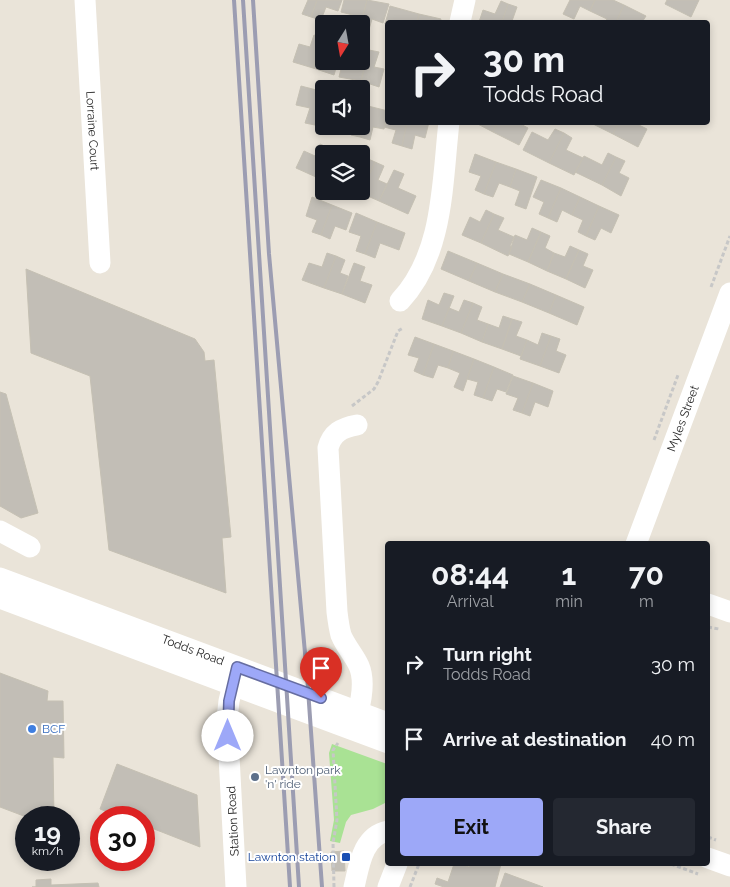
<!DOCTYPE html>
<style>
:root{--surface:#171b24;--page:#242831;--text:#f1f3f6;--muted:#9ea1a6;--accent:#9da8f8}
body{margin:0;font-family:Raleway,sans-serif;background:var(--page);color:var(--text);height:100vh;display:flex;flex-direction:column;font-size:19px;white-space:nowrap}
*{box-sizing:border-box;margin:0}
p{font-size:16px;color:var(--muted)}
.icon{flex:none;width:28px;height:28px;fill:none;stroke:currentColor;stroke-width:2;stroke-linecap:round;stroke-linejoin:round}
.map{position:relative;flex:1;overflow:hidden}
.drawer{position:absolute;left:385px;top:541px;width:325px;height:325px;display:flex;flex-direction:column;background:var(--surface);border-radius:5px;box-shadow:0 2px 8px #0003}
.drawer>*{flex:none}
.hud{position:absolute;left:385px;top:20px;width:325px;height:105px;border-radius:5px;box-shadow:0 2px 8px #0003;background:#171b24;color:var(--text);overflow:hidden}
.needle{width:32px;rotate:191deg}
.tools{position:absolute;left:315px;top:15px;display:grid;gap:10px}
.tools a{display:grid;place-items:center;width:55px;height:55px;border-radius:5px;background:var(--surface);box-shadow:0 2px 8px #0003;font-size:25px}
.speed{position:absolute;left:15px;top:806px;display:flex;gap:10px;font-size:25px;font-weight:700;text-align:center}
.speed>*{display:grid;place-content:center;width:65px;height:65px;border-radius:50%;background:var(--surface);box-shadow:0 2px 8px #0003;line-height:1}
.speed small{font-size:12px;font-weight:400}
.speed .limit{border:8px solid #d22;background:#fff;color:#111}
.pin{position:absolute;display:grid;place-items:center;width:42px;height:42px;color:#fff;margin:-51px -21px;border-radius:50% 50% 50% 0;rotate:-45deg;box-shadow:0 0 5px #0007}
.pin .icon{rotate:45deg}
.me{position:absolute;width:55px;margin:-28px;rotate:0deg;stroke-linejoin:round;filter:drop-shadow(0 0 4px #0008)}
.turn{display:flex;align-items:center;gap:18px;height:105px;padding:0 15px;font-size:22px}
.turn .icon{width:65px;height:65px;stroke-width:2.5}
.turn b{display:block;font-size:35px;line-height:42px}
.eta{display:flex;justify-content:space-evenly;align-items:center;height:85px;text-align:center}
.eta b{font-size:30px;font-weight:700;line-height:35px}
.primary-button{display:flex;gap:10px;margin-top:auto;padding:10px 15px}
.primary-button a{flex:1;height:58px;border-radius:5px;background:var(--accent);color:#111;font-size:20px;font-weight:700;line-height:58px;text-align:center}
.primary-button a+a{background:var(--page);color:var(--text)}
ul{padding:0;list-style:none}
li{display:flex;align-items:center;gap:15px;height:75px;padding:0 15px}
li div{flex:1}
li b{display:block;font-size:19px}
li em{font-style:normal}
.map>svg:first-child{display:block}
.green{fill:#a9e294}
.building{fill:#c2beb6;stroke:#c5c0b3}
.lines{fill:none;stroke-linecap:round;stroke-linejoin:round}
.path{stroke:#c7c7c7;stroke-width:3;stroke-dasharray:4 2.5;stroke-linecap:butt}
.minor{stroke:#fff;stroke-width:21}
.rail{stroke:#9c9db2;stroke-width:4}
.route-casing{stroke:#666da1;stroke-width:12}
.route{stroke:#9da8f8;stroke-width:9}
.shop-dot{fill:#3f7fe0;stroke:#fff;stroke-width:2}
.service-dot{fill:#5c6f8a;stroke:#fff;stroke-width:2}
.transit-dot{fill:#1a4fb4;stroke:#fff;stroke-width:2}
.labels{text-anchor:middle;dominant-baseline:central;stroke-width:4;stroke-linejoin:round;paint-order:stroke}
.street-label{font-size:12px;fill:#282828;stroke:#fff}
.shop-label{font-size:12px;fill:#366cbe;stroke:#fff;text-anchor:start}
.service-label{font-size:12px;fill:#4e5e75;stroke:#fff;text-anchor:start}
.transit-label{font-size:12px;fill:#164399;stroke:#fff;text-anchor:end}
</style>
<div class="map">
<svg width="730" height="887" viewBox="0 0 730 887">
<rect width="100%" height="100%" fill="#eae4d9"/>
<path class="green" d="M332,744L387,764V802L373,809L351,815L346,822L340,843L330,841L334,820L329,753Z"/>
<path class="building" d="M308,0H317L311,17L302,14Z
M317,0H342L338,11L326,7L321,20L311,17Z
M344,0H367L361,24H350L353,15L341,12Z
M367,0L389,4L383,23L372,19L368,33L361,31V24Z
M570,0H595L590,11L580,6L574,19L563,14Z
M595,0H613L624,5L616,22H605L607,19L590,11Z
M667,0H699L691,17L665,4Z
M501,1L508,4L502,22H479L483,10L495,14Z
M508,4L517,7L512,21L515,22H502Z
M624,5L646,16L642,22H616Z
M390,6L419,14L417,22H388V25L385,24Z
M419,14L441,19L440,22H417Z
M314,35L324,38L313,68L293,62L299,44L310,47Z
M324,38V61H338L334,75L313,68Z
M361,48L369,50L361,81L339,77L343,61H361Z
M369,50L379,52L374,67L384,69L379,87L361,81Z
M301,86L324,92L315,125L305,123L310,108L296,105Z
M324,92V126L325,127L315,125Z
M361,104L368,106L360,137L351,135L353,126H361Z
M368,106L388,111L384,129L373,127L370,140L360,137Z
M388,113V122H407L402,146L392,143L396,130L384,127Z
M407,122H429L425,138L415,135L412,149L402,146Z
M474,122H498L493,132Z
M498,122H517L528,128L519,145L493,132Z
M589,122H619L613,134Z
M619,122H633L647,129L638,147L613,134Z
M555,129L564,133L549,163L523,150L532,132L548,140Z
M564,133L572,138L566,150L583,158L574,175L549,163Z
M320,144L329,148L326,154H324V159L316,177L296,168L304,151L315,156Z
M608,153L616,157L602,185L575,172L584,156L602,165Z
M475,154L496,162L484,194L475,190L481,176L469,172Z
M616,157L625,161L619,173L629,178L621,196L602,185Z
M366,158L375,162L361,193L358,191H361V169Z
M324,159V181L316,177Z
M375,162L384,166L378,180L387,184L379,201L361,193Z
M496,162L516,169L510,187L499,183L493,197L484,194Z
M516,169L537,177L526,209L515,205L520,191L510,187Z
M394,170L404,174L398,188L416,196L408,214L379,201Z
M541,180L561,188L548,218L539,214L544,202L533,197Z
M561,188L580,197L572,215L562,210L557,222L548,218Z
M312,197L332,205L321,235L312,232L317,220L306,216Z
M580,197L599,206L586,236L578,232L583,220L572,215Z
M332,205L352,213L346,230L335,226L330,239L321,235Z
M599,206L619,215L611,233L601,228L595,240L586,236Z
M486,210L494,214L481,243L462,235L470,217L480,222Z
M356,213L377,222L365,254L356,251L361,236L349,232Z
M494,214L504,218L498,230L514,237L510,246L512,247L508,256L481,243Z
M377,222L405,233L399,250L380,243L375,258L365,254Z
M532,228L541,232L528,262L509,254L515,235L527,240Z
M541,232L550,236L545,248L554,253L547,271L528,262Z
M570,246L579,250L566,279L547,271L554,253L565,257Z
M579,250L588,254L583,266L593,270L585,288L566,279Z
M448,251L477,263L469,281L441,269Z
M327,253L336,256L324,288L302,280L309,263L322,267Z
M336,256L345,260L340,273L348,276L342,294L324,288Z
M354,263L365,267L360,281L372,285L365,303L342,294Z
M477,263L503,274L495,292L469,281Z
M26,269L195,339L204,352L205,361L214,360L231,537L222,538L226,593L109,550L90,376L31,353Z
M503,274L530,284L522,302L495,292Z
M530,284L556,295L549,313L522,302Z
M444,293L454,296L442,326L422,319L428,300L439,305Z
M556,295L584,307L577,325L549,313Z
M464,300L473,303L461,333L442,326L449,308L459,312Z
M473,303L482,307L477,320L488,324L482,342L461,333Z
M503,316L512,319L502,349L482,342L488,324L499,328Z
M512,319L522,322L516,336L527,340L521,356L502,349Z
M542,333L551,336L540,366L520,359L527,340L538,345Z
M551,336L560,339L556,351L566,355L559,373L540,366Z
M415,337L434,344L423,375L414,371L419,358L408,355Z
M434,344L453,351L448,368L438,365L433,378L423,375Z
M453,351L474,359L463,391L454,387L460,373L448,368Z
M474,359L494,367L483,398L474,395L478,382L467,379Z
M494,367L513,375L506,392L497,389L492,401L483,398Z
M513,376L533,383L522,413L513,410L518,398L506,394Z
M533,383L553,391L548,407L535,402L530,416L522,413Z
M0,392L6,394L38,513L21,518L0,506Z
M0,673L48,691L47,701H63L64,758L53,757L54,818H29L0,807Z
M117,764L197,795L200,847L144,825V818H123L100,809Z
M344,851L345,871H332L331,852Z
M454,864H461L469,867L470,864H501L495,887H444L435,884L437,878L448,882Z
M505,873L543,887H500Z
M51,879V885L98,883L99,887H32H36V880Z"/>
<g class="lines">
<path class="path" d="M711,287L730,236
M352,406L374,389L378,382L398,331L403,328
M654,440L678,375
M708,627L719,629
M326,648L328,682
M708,837L716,840
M671,864L698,874
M334,887L333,843L337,820L333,750L338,743
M410,887L419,864"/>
<g class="minor">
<path id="s1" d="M85,0L100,263"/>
<path d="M460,22L465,0"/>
<path d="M400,301C444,254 442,183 449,122"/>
<path d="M357,425C341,428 332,433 328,448L337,612C338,620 339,628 341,635C346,647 354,655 359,666C365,680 362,697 358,712"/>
<path d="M0,531L30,547"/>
<path id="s2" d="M636,544L730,293"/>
<path id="s3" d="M0,578L388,723"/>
<path d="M0,598L388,743"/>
<path d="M708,604L730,612"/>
<path d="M708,858L730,866"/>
<path d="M236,887L227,719L229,701L236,672"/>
<path d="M354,887C359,867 362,836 388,831"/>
<path d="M388,887L397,864"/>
</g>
<path class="rail" d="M234,0L290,887
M243,0L299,887
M253,0L269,254L307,675L322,887"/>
</g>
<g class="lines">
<g class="route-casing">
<path id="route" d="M228,736L229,701L237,667L321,698"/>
</g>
<use href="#route" class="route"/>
</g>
<circle class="shop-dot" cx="32" cy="729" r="5"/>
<circle class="service-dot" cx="255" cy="777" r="5"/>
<rect class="transit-dot" x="341" y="852" width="10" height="10" rx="2.5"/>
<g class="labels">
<g class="street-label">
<text stroke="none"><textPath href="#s1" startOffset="131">Lorraine Court</textPath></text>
<text stroke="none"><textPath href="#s2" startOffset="134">Myles Street</textPath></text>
<text stroke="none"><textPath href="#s3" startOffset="206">Todds Road</textPath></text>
<text transform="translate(233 821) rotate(-93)">Station Road</text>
</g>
<g class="shop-label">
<text x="42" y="729">BCF</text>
</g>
<g class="service-label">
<text x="265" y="770">Lawnton park<tspan x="265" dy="14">'n' ride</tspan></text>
</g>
<g class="transit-label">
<text x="336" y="857">Lawnton station</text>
</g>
</g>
</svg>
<div class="tools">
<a><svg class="needle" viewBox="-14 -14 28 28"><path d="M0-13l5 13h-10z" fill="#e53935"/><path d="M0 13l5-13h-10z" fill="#9ea1a6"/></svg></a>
<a><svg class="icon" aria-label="sound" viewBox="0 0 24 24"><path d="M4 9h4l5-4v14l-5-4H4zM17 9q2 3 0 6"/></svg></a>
<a><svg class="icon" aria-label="layers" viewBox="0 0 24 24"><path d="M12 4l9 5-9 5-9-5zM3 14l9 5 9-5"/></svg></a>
</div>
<div class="speed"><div>19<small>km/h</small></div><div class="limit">30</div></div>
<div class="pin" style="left:321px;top:698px;background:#d93025"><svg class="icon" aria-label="arrive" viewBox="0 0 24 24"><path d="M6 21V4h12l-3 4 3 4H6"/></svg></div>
<svg class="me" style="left:228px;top:736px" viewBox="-20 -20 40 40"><circle r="19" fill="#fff"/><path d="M0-13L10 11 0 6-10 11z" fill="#9da8f8"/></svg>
<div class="hud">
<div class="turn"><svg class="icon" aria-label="right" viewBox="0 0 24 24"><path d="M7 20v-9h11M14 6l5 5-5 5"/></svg><div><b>30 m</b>Todds Road</div></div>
</div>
<section class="drawer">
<div class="eta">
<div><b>08:44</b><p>Arrival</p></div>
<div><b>1</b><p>min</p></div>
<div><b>70</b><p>m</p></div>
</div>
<ul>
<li><svg class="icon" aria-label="right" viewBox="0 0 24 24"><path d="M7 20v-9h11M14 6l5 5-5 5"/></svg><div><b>Turn right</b><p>Todds Road</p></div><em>30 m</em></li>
<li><svg class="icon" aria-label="arrive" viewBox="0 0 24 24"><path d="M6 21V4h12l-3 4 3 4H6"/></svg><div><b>Arrive at destination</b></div><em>40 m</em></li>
</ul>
<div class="primary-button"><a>Exit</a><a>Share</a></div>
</section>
</div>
